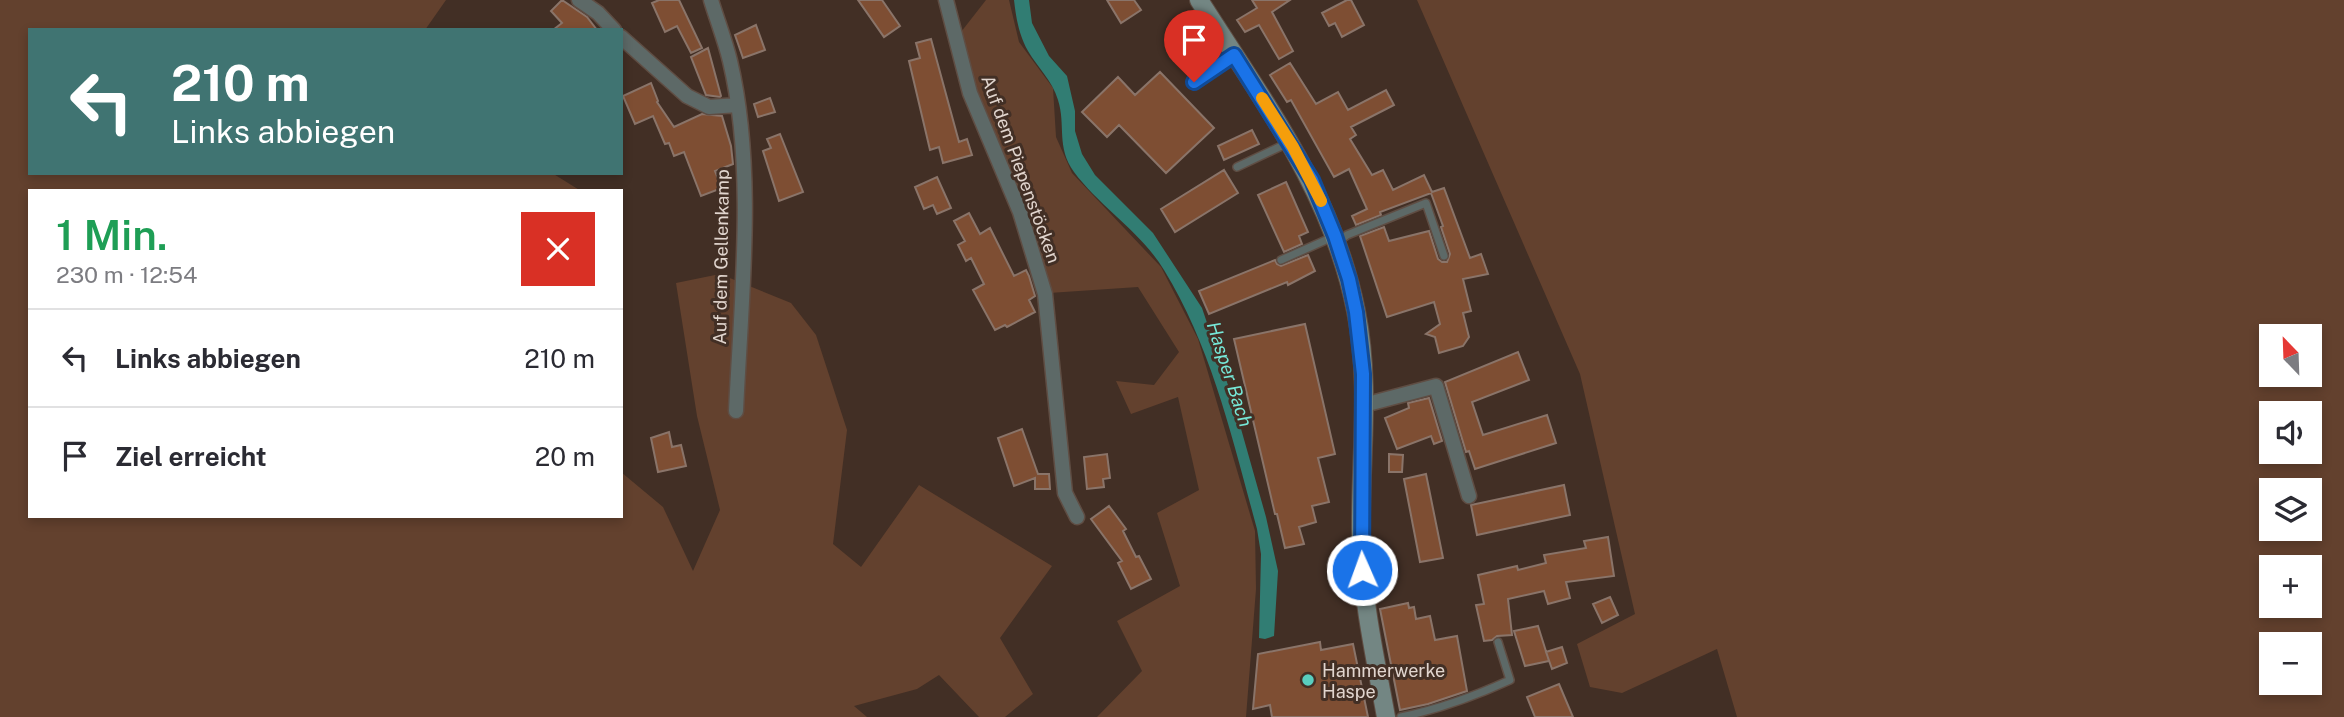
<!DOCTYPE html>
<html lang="de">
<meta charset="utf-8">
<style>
:root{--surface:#fff;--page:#f7f7f7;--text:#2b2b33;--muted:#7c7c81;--line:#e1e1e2}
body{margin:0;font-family:"Public Sans",sans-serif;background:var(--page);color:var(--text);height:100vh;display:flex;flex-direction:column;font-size:26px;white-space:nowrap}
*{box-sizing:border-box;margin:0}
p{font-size:23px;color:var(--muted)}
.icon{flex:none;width:38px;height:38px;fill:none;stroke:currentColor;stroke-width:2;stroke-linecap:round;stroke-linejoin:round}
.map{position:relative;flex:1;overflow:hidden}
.details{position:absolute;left:28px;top:189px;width:595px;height:329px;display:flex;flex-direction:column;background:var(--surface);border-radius:0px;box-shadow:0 4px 10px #0003}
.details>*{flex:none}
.guide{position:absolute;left:28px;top:28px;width:595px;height:147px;border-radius:0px;box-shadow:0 4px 10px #0003;background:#407472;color:#fff;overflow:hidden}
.needle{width:46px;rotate:337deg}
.buttons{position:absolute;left:2259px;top:324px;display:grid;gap:14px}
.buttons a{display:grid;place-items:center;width:63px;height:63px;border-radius:0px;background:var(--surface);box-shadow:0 4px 10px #0003;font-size:35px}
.pin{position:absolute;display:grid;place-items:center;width:60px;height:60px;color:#fff;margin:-72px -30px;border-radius:50% 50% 50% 0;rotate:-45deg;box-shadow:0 0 7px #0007}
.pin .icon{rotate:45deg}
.me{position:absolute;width:77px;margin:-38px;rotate:358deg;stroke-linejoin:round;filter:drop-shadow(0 0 5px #0008)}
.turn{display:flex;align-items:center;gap:24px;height:147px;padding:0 28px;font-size:32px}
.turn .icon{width:91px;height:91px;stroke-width:2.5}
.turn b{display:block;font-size:49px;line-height:60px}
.round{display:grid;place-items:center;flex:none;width:74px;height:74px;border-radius:0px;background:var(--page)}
.headline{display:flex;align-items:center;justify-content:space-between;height:119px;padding:0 28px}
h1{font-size:42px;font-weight:600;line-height:52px;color:#1e9e55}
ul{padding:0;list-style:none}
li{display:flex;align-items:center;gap:21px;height:98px;padding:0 28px;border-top:2px solid var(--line)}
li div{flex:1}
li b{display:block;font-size:26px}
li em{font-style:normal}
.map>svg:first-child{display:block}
.green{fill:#63412e;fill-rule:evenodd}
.water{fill:#317d73}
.building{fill:#7e4e33;stroke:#8a7469;stroke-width:2}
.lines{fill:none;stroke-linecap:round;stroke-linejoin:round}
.lane-casing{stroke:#5f4d43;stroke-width:10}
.street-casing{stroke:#5f4d43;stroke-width:17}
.secondary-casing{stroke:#5f4d43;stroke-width:20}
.lane{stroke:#5d6967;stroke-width:7}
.street{stroke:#5d6967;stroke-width:14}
.secondary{stroke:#738683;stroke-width:18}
.route-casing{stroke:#114b97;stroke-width:18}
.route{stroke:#1a73e8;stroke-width:12}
.slow{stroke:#f59e0b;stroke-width:12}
.poi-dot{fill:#59cebf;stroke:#422f25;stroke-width:2.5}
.labels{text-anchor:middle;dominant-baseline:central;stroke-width:6;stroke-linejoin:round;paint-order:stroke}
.street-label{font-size:18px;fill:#e1d5ce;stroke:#422f25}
.poi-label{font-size:18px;fill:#e1d5ce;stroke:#422f25;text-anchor:start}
.water-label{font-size:19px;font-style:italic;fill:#76e7d7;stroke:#422f25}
</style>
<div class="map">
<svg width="2344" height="717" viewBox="0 0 2344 717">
<rect width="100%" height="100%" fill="#422f25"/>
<path class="green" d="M0,0H446L425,30H30V173H552L581,191H30V516H621V472L663,507L693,571L720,510L697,416L676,283L720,274L791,303L816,335L847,430L833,544L861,567L919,485L1052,566L1000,638L1033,694L1005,717H979L939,675L917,689L854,706L867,717H0Z
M986,0H1009L1019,42L1053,88L1056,137L1072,173L1161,267L1198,339L1255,531L1256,589L1246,717H1097L1142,671L1117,621L1180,586L1157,513L1199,490L1178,397L1131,414L1116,381L1154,385L1179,352L1138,287L1049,293L974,90L961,32Z
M1417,0H2344V717H1737L1717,649L1622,693L1590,687L1577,644L1635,614L1580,374ZM2272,336H2310V374H2272ZM2272,413H2310V452H2272ZM2272,490H2310V528H2272ZM2272,567H2310V606H2272ZM2272,644H2310V682H2272Z"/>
<path class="water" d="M1014,0H1029L1032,23L1049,56L1067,76L1075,111V131L1082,154L1095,175L1153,233L1202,308L1232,397L1266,517L1278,571L1274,636L1265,639L1259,638L1261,554L1257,529C1233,441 1212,348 1164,270C1141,232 1100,207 1074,172C1056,147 1066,125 1058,100C1052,80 1038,68 1028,51C1019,35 1016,18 1014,0Z"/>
<path class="building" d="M562,0L587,17L597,30H553L562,23L551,11Z
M659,0H679L702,48L691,53L677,26L665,32L652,3Z
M858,0H882L900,26L884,37Z
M1107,0H1134L1141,10L1121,23Z
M1252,0H1290L1272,12L1293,51L1279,59L1259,25L1245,32L1237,20L1257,8Z
M1347,0H1351L1364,25L1342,37L1335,23L1329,26L1322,13Z
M756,25L765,50L743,58L735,35Z
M931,39L959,142L967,139L972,155L943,163L939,147L930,150L909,61L920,58L916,43Z
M708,48L721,96L720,97L706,95L691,57Z
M1290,63L1316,104L1338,92L1348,110L1386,90L1394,105L1351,127L1356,135L1350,139L1372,175L1383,170L1393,190L1424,175L1432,192L1444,188L1470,258L1481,254L1488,274L1463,279L1471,311L1463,313L1469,337L1463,346L1439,353L1435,337L1426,334L1440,324L1434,302L1387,317L1360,236L1384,227L1389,241L1429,231L1438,259L1442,262H1447L1450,254L1441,227L1443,226L1431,193L1380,212L1381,215L1356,225L1352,216L1367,209L1349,169L1334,177L1291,100L1287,102L1270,75Z
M1160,72L1214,128L1166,173L1119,125L1107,137L1082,112L1118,77L1135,95Z
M651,83L658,101L657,102L674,127L702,114L722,116L731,146L733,164L715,171L722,188L701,196L684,152L674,156L669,143L665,144L653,116L635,124L623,96Z
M770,98L775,112L758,117L754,104Z
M1252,130L1259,144L1224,160L1218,146Z
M780,134L803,192L779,201L763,151L771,148L767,139Z
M1224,170L1238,193L1175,232L1161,209Z
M937,177L951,208L937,214L933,205L924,209L915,187Z
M1286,182L1308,232L1299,236L1302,244L1284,252L1258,195Z
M969,213L980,234L990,228L1014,276L1026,270L1029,276L1035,296L1029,300L1035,312L1007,327L1005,325L995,330L973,290L984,284L971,258L966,261L958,245L965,241L954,221Z
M1308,255L1315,271L1288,285L1287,282L1209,314L1199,291L1275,260L1277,264L1281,266Z
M1305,324L1335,454L1318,458L1329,502L1312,506L1316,522L1299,527L1304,544L1285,548L1277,514H1275L1234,339Z
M1518,352L1529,380L1472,402L1483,435L1547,415L1556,443L1475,469L1469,451L1466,452L1445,382Z
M1429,398L1442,441L1434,444L1431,436L1397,449L1385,418L1409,408L1408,403Z
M1022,429L1038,474H1049L1050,489H1035V478L1014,486L998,438Z
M669,432L672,447L681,445L686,466L658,472L651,438Z
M1107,454L1110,478L1103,479L1104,487L1087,489L1084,457Z
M1389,454L1403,455L1402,472H1389Z
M1426,474L1443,558L1420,562L1404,479Z
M1564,485L1570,515L1477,535L1471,505Z
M1109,506L1126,529L1123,531L1136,557L1139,556L1151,579L1131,589L1118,563L1122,561L1091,519Z
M1608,537L1614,576L1566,582L1570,598L1548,604L1544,591L1508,599L1512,635L1497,636L1492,640L1484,641L1476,605L1484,604L1478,575L1517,566L1518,570L1546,563L1544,555L1586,548L1584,541Z
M1610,597L1618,615L1602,623L1593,604Z
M1408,603L1409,608L1414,607L1416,619L1430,616L1435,640L1457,636L1467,691L1428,704L1400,710L1380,609Z
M1538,626L1549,661L1525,666L1514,631Z
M1320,642L1321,650L1353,644L1368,717H1272L1270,705L1253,709L1258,654Z
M1562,647L1567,663L1552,669L1546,652Z
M1559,684L1573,717H1535L1527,697Z"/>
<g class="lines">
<g class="lane-casing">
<path id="lane" d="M1194,82L1234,55
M1237,167L1290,142
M1338,242L1347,235L1426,203L1444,256
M1281,260L1335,236
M1401,717C1440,709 1475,696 1510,680L1498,642"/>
</g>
<g class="street-casing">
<path id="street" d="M579,0L598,13L614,30
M711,0C717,20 725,40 730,61C756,170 741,300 736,411
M946,0L970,93L1020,212L1045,294L1065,493L1077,517
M621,37L687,96L709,107L738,105
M1364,405L1436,386L1469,496"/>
</g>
<g class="secondary-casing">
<path id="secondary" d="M1199,0C1263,101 1332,191 1356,311C1371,384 1360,459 1361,533C1361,596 1375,656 1386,717"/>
</g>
<use href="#lane" class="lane"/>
<use href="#street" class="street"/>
<use href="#secondary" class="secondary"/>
</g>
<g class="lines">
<g class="route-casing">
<path id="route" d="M1194,82L1234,55L1312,180L1335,236L1349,279L1356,312L1363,374L1362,570"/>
</g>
<use href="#route" class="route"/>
<path class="slow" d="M1262,98L1293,147L1321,201"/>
</g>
<circle class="poi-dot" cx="1308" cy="680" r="7"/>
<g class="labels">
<g class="street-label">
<text transform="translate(1021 169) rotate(70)">Auf dem Piepenstöcken</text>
<text transform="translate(721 257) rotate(-89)">Auf dem Gellenkamp</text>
</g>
<g class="poi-label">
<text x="1322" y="670">Hammerwerke<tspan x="1322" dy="21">Haspe</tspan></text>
</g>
<g class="water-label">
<text transform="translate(1230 374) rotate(72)">Hasper Bach</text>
</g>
</g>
</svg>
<div class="buttons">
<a><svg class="needle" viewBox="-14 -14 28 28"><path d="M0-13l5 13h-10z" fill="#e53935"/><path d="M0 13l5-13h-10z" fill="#7c7c81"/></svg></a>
<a><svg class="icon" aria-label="sound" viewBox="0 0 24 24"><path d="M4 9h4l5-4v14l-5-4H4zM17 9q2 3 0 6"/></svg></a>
<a><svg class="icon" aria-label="layers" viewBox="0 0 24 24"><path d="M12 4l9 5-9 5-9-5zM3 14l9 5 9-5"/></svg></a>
<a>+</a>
<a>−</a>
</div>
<div class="pin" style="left:1194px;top:82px;background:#d93025"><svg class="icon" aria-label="arrive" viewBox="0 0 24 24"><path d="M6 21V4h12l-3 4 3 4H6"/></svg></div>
<svg class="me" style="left:1362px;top:570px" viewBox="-20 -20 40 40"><circle r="17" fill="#1a73e8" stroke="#fff" stroke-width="3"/><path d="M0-11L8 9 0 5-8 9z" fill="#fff"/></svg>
<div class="guide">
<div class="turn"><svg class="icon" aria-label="left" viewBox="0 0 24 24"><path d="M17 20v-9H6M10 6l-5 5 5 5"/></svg><div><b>210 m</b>Links abbiegen</div></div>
</div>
<section class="details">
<div class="headline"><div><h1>1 Min.</h1><p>230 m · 12:54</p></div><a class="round" style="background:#d93025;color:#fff"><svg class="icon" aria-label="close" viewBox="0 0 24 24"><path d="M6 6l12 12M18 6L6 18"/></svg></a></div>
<ul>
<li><svg class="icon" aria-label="left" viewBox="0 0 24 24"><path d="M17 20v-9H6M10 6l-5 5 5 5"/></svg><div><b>Links abbiegen</b></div><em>210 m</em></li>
<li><svg class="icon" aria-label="arrive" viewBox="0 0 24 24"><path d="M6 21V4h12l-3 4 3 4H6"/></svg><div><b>Ziel erreicht</b></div><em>20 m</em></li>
</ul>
</section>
</div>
